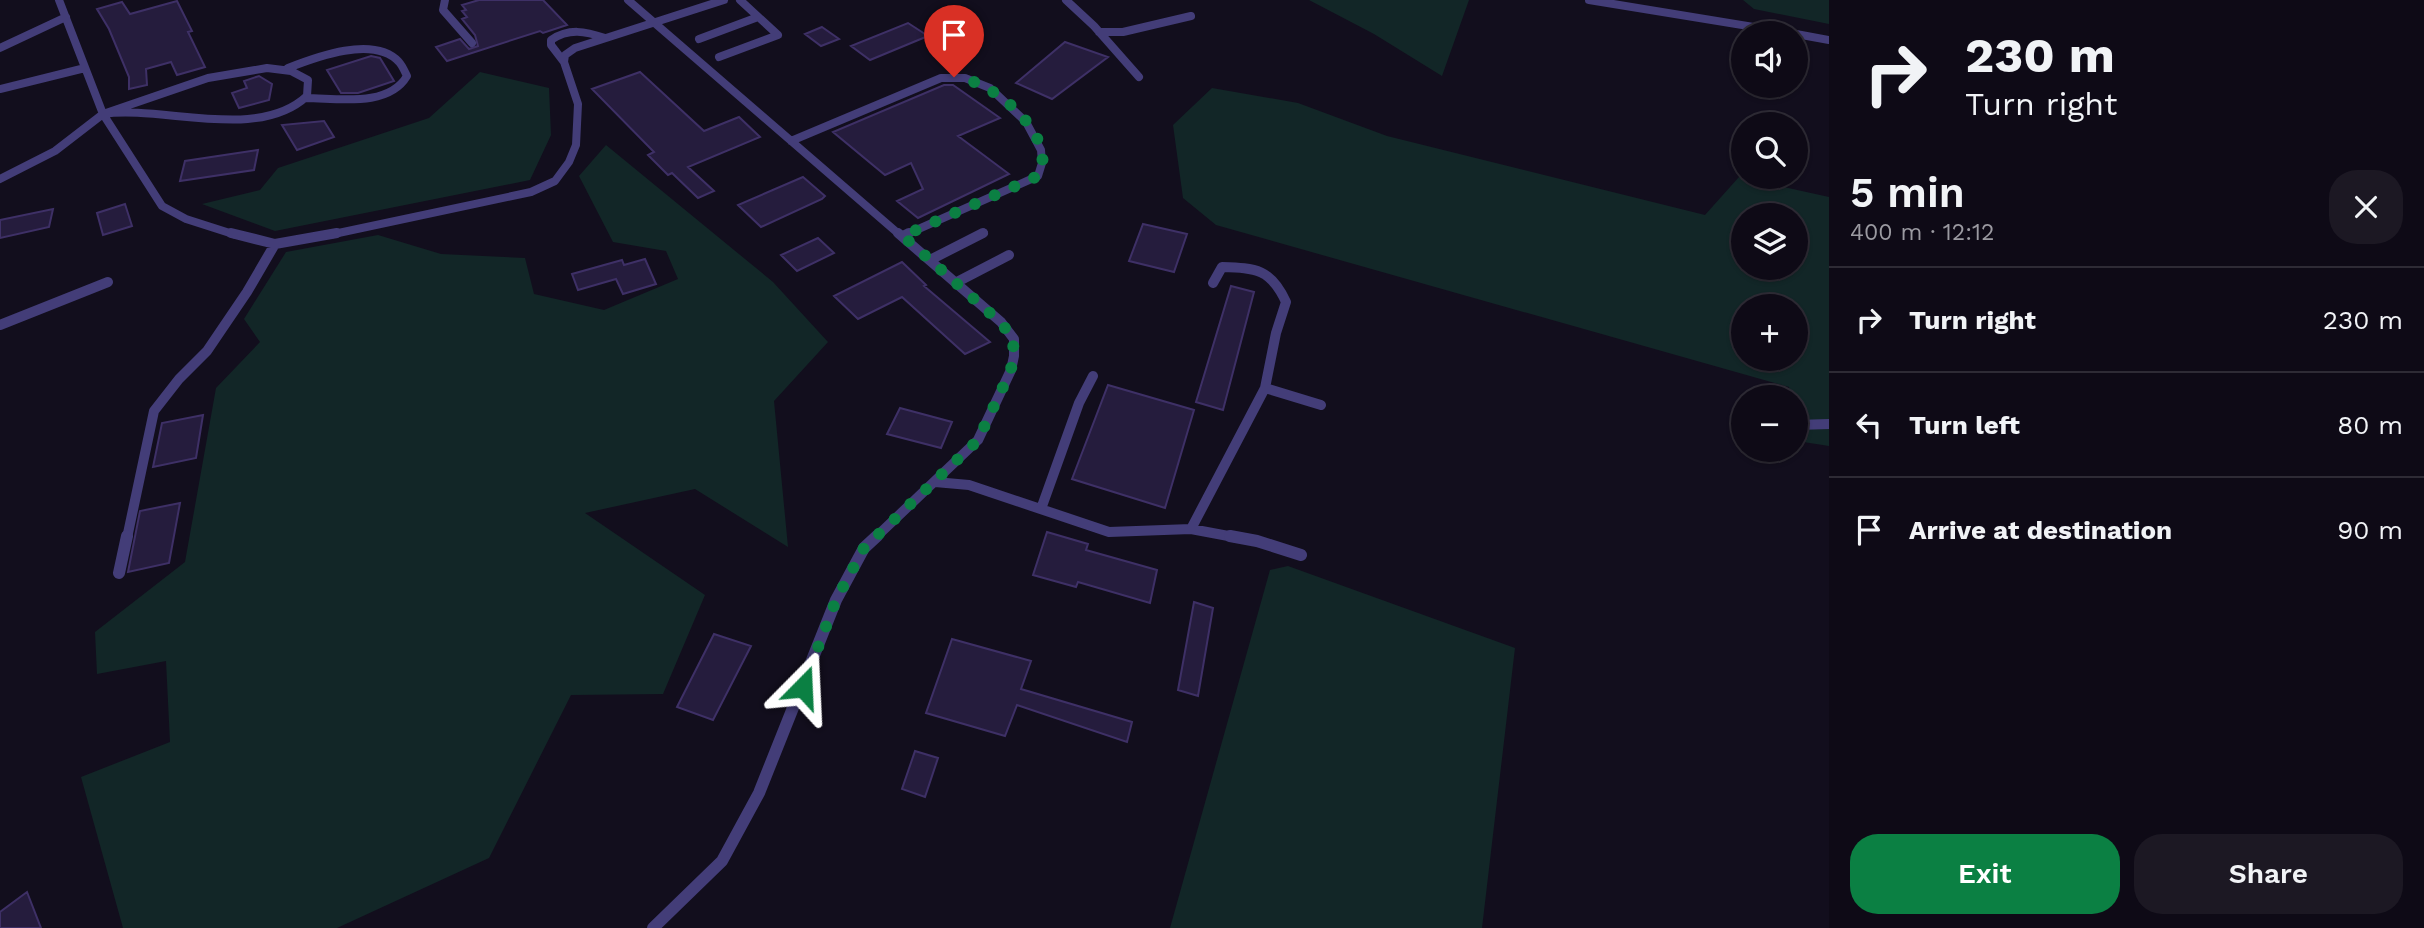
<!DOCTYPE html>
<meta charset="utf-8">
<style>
:root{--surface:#0e0a16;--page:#1c1823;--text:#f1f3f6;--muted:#9b9aa1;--line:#2e2b35;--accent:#0b8043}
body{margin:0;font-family:"Work Sans",sans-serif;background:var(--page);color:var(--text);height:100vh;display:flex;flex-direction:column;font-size:26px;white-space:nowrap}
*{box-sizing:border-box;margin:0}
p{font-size:23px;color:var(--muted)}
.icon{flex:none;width:38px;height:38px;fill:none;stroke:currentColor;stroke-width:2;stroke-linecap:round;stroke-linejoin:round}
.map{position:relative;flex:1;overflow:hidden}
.drawer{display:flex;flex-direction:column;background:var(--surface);width:595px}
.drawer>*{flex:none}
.hud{background:#0e0a16;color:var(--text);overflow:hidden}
.fabs{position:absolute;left:1731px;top:21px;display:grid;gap:14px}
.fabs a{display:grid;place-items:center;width:77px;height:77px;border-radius:50%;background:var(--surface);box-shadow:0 2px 5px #0004,0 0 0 2px var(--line);font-size:35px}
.pin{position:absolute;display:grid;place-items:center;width:60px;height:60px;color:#fff;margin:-72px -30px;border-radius:50% 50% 50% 0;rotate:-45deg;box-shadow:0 0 7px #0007}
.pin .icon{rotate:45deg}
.me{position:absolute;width:77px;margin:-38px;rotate:21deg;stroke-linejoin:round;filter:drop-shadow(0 0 5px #0008)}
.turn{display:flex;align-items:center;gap:24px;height:147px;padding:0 21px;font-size:32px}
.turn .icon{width:91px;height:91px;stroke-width:2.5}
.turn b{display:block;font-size:49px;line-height:60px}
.round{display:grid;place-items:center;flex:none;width:74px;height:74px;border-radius:28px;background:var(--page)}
.headline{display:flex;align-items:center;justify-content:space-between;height:119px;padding:0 21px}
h1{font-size:42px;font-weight:600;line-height:52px}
.primary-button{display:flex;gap:14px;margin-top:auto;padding:14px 21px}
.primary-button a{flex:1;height:80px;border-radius:28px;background:var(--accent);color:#fff;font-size:28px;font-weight:600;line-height:80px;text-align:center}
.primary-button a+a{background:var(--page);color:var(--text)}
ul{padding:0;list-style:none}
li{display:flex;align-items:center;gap:21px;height:105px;padding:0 21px;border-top:2px solid var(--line)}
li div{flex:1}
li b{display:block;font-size:26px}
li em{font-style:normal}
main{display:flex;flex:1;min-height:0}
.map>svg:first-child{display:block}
.green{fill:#122627;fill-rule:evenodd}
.building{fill:#251c3d;stroke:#3e3066;stroke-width:2}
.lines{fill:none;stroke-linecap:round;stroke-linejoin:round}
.lane-far2{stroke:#433d78;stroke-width:8}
.lane-far1{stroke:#433d78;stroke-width:10}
.lane{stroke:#433d78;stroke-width:12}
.route{stroke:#0b8043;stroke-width:12;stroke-dasharray:0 21.6}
</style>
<main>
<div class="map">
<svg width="1829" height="928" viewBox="0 0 1829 928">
<rect width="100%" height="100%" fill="#120e1d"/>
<path class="green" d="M1309,0H1469L1442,76L1374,34Z
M1743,0H1829V24L1754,9Z
M480,72L549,88L551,135L530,180L275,231L202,204L260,190L278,168L429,118Z
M1212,88L1298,103L1387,136L1705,215L1739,177L1829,197V446L1797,441L1796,397H1791L1789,387L1216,225L1183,198L1173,125ZM1743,215H1796V268H1743ZM1743,306H1796V359H1743Z
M606,145L773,282L828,342L774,401L788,547L695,489L585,513L705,595L663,694L571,695L489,858L337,928H123L81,777L170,742L166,661L97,674L95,632L185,562L216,388L260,342L244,319L286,252L378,235L441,254L525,258L534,294L604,310L678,279L666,251L613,242L579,176Z
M1288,566L1515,648L1482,928H1170L1270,570Z"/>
<path class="building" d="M479,0H543L567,25L543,33L540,31L447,61L436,47L460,39L469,49L478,46L475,35L462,19L467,17L462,11L466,10L462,5Z
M177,1L192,31L188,32L205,67L177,75L171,62L146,69L147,85L129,89V77L109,29L97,9L122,2L130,14Z
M908,23L928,36L870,60L851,46Z
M822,27L839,39L821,46L805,34Z
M1065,42L1108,57L1052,99L1016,83Z
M371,56L380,58L394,81L358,93H341L327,70Z
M640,72L704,131L739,117L760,137L688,167L714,191L698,198L672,173L668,175L648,155L654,152L592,89Z
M259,76L272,84L269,100L239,108L232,93L247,88L244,81Z
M944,85H953L1000,118L958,136L1009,174L918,218L897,201L923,189L911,163L885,175L833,132Z
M324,121L334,137L297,150L282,125Z
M258,150L254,170L180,181L185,161Z
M803,177L825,196L822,199L761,227L738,205Z
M125,204L132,226L103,235L97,213Z
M53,209L49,227L0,238V220Z
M1143,224L1187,234L1174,272L1129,261Z
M818,238L834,253L797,271L781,255Z
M645,259L656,284L623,294L616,279L578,290L572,274L622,260L624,265Z
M902,262L926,285L924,286L990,342L965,354L902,297L858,319L834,296Z
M1231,286L1254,292L1223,410L1196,402Z
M1108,385L1194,410L1165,508L1072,479Z
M900,408L952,422L941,448L887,434Z
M203,415L196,458L153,467L162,423Z
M180,503L169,563L128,572L140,511Z
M1047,532L1088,544L1086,550L1157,570L1150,603L1078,582L1076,587L1033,575Z
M1194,602L1213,608L1198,696L1178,690Z
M714,634L751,646L713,720L677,707Z
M952,639L1031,661L1021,689L1132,722L1127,742L1017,705L1005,736L926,713Z
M915,751L938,758L925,797L902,789Z
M27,892L41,928H0V912Z"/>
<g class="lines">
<path class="lane-far2" d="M445,0L443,10L472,43
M628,0L900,235
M1066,0L1094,26L1139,77
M1589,0L1791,33
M1099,32H1123L1191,16
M1796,34L1829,40
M699,39L758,17
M0,48L66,17
M719,57L778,35L740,0
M564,62L551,45V40C569,28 585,31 605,38
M267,68L291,71L308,80L307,96C258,142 163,105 103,114L208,78Z
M288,68C316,57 374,35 399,62C402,65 405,72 407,76C388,108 337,98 306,98
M0,89L85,68
M103,114L162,206L186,219L236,235
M791,141L941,78H965L990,88L1026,122L1041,150L1042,163L1038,176L905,235
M0,179L55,151L103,114L59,0
M329,235L531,192L555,181L569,162L576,145L578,104L564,62L565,55L575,48L724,0
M980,235L984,233"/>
<path class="lane-far1" d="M231,233L275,244L337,233
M903,236L909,233
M930,260L983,233
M957,282L1009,255
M0,325L108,282
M1265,388L1321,405
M1796,425L1829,424
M935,482L969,485L1109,532L1191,529L1239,538
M1041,509L1079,403L1093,376
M1191,529L1265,388L1276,333L1286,302C1271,269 1256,268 1222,267L1213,283
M127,538L154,411L179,379L207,351L247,292L275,244
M875,538L978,440L1011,370L1014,356V339L1001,322L898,233"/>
<path class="lane" d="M1230,536L1257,541L1301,555
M119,573L127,536
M653,928L722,861L759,793L836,600L864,548L877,536"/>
</g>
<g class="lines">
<path class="route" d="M803,687L836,600L864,548L978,440L1011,370L1014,339L1000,322L903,236L1038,176C1061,137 990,78 954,77"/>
</g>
</svg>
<div class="fabs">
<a><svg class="icon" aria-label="sound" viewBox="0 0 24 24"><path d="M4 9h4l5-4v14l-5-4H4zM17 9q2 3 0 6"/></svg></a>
<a><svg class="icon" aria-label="search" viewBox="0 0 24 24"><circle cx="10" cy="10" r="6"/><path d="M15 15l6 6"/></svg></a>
<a><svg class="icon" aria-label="layers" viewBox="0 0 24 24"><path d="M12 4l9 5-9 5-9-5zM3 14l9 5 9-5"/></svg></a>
<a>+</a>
<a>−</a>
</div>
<div class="pin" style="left:954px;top:77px;background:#d93025"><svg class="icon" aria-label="arrive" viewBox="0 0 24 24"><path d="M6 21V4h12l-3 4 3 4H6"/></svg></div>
<svg class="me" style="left:803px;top:687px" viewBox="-20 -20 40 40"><path d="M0-17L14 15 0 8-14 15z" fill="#0b8043" stroke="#fff" stroke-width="4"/></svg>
</div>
<section class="drawer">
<div class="hud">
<div class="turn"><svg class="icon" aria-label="right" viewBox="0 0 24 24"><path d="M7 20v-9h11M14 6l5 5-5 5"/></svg><div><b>230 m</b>Turn right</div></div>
</div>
<div class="headline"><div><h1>5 min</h1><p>400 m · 12:12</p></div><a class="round"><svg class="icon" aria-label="close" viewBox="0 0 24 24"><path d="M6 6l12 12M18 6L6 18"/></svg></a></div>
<ul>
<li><svg class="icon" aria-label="right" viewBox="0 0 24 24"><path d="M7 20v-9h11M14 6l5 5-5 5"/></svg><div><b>Turn right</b></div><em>230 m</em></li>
<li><svg class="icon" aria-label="left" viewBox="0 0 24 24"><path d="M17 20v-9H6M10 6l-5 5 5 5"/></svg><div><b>Turn left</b></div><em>80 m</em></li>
<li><svg class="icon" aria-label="arrive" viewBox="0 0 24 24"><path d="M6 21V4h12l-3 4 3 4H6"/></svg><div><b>Arrive at destination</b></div><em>90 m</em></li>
</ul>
<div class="primary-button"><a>Exit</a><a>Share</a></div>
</section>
</main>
